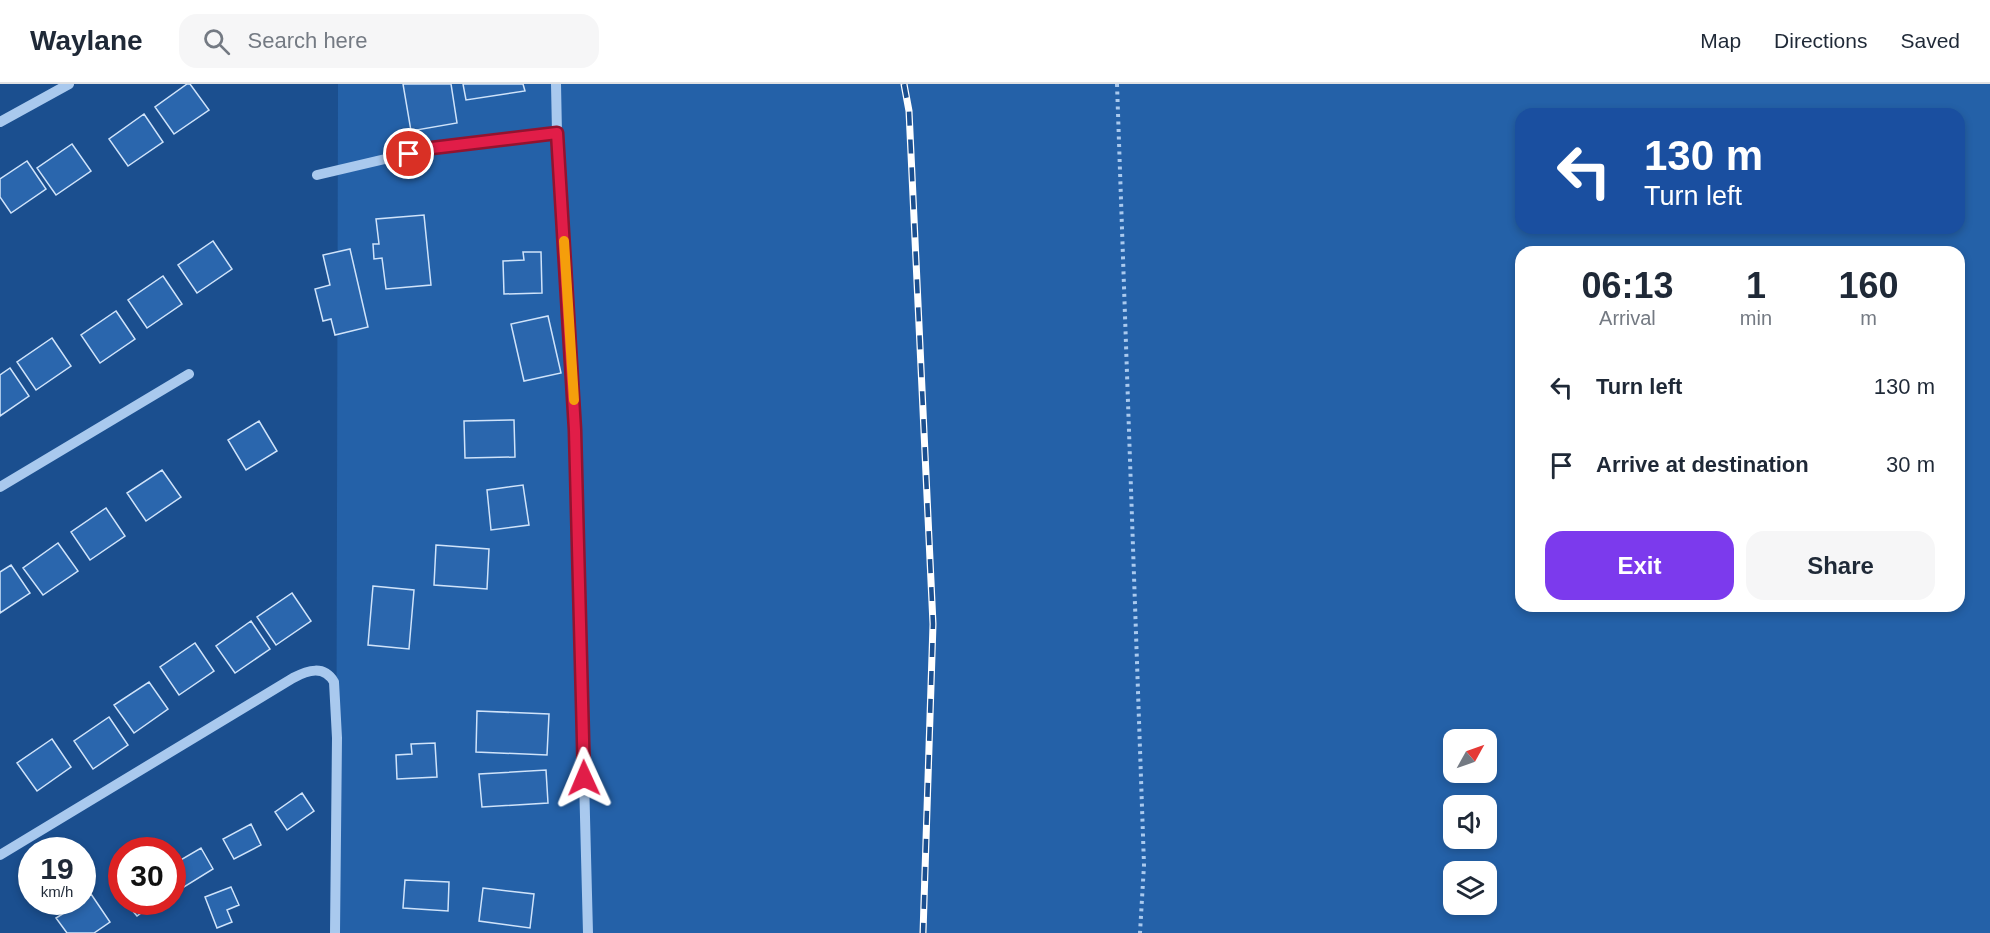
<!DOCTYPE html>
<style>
:root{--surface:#fff;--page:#f6f6f7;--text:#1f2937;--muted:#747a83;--line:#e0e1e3;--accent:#7c3aed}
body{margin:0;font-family:Arial,sans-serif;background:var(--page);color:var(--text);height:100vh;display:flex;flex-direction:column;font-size:22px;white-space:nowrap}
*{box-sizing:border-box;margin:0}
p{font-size:20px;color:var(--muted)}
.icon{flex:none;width:33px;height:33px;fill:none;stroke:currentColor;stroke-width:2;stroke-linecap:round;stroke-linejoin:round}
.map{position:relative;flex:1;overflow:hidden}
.sheet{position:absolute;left:1515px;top:162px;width:450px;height:366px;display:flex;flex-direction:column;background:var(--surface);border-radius:18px;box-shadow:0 3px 9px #0003}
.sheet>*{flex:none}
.banner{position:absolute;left:1515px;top:24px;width:450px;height:126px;border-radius:18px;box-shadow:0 3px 9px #0003;background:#1a4fa0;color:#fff;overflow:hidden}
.needle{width:39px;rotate:50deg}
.controls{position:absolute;left:1443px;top:645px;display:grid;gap:12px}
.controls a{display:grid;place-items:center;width:54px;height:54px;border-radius:12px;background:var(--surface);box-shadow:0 3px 9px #0003;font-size:30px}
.speed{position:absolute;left:18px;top:753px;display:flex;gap:12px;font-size:30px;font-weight:700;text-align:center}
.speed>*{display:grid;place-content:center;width:78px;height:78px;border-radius:50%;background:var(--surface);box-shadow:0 3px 9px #0003;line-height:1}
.speed small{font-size:15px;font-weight:400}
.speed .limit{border:9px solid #d22;background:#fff;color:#111}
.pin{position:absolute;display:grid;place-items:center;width:51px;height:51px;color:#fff;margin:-26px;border:3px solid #fff;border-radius:50%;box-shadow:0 2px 6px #0007}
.me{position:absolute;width:66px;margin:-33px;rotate:359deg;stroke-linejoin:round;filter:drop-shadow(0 0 4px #0008)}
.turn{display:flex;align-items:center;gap:21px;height:126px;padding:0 30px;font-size:27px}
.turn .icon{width:78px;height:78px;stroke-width:2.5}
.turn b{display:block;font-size:42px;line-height:51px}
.eta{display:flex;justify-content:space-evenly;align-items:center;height:102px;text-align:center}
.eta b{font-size:36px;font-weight:700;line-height:42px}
.primary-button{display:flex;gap:12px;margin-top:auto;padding:12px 30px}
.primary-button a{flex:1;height:69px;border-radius:18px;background:var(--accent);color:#fff;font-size:24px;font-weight:700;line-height:69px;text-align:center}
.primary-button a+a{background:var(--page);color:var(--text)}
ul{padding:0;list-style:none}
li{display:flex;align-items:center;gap:18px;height:78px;padding:0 30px}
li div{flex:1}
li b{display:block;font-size:22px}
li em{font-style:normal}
header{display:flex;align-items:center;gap:36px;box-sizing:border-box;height:84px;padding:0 30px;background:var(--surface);border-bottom:2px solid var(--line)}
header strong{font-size:28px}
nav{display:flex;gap:33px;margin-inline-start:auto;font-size:21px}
.search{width:420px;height:54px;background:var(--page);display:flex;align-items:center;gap:15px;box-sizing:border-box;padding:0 21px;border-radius:18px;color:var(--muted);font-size:22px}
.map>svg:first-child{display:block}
.green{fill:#2461a8;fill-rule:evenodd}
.building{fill:#2a66ad;stroke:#cfe3fa;stroke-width:1.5}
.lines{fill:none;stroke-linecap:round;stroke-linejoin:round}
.path{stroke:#a9c9ee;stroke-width:4;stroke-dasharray:3 4.5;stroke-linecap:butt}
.minor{stroke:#a9c9ee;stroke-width:10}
.rail-casing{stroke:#fff;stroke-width:7}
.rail{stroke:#1b4f8f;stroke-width:4.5;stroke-dasharray:14;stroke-linecap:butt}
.route-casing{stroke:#92132f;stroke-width:15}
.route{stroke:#e11d48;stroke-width:10}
.slow{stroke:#f59e0b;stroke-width:10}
</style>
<header>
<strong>Waylane</strong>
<div class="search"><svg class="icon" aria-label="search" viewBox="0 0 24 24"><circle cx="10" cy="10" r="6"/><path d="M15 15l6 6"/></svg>Search here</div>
<nav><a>Map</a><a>Directions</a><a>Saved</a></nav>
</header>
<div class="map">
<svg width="1990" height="849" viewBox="0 0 1990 849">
<rect width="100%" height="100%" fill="#1b4f8f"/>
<path class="green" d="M338,0H1990V849H336ZM1521,30H1959V144H1521ZM1521,168H1959V522H1521ZM1454,656H1486V688H1454ZM1454,722H1486V754H1454ZM1454,788H1486V820H1454Z"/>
<path class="building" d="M187,0H190L209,26L174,50L155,23Z
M403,0H451L457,39L411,47Z
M463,0H523L525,7L466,16Z
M144,30L163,58L128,82L109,55Z
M72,60L91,87L56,111L37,84Z
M27,77L46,105L11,129L0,113V95Z
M424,131L431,201L386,205L382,174L374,175L373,160H379L376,135Z
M213,157L232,185L197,209L178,181Z
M350,165L368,243L335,251L331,235L323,237L315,205L330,201L323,171Z
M523,168H541L542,209L504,210L503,177L524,176Z
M163,192L182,220L147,244L128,216Z
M116,227L135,255L100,279L81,251Z
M548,232L561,289L524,297L511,240Z
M52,254L71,282L36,306L17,278Z
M10,284L29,312L0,332V291Z
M514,336L515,373L465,374L464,337Z
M259,337L277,367L246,386L228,356Z
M162,386L181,413L146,437L127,409Z
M523,401L529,441L491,446L487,406Z
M106,424L125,452L90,476L71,448Z
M58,459L78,487L43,511L23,484Z
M436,461L489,465L487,505L434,501Z
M11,481L30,509L0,529V488Z
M373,502L414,506L409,565L368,561Z
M292,509L311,537L276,561L257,533Z
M251,537L270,565L235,589L216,562Z
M195,559L214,587L179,611L160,583Z
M149,598L168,625L134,649L114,621Z
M477,627L549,630L547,671L476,668Z
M109,633L128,661L93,685L74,657Z
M52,655L71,683L37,707L17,679Z
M435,659L437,693L397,695L396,671L412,670L411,660Z
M546,686L548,719L482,723L479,690Z
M302,709L314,727L287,746L275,728Z
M251,740L261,761L234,775L223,755Z
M201,764L213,785L184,803L172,781Z
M405,796L449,798L448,827L403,824Z
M231,803L239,821L227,826L232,838L217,844L205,813Z
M483,804L534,810L530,844L479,837Z
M91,810L110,838L94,849H67L56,834L82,818Z
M125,818H156L137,832Z"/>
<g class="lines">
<path class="path" d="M1117,0L1144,781L1140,849"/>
<path class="minor" d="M556,0L557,49L575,346L588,849
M0,38L69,0
M317,91L432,64L557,49
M0,403L189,290
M0,771L293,594C308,586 324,581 334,598L337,654L335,849"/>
<g class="rail-casing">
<path id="rail" d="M904,0L909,27L933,540L923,849"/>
</g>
<use href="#rail" class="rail"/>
</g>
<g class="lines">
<g class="route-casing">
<path id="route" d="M409,70L432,64L557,49L575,346L584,694"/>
</g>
<use href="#route" class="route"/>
<path class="slow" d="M564,157L574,316"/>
</g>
</svg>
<div class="controls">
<a><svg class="needle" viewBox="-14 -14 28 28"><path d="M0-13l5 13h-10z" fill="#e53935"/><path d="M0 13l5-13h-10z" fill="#747a83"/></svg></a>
<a><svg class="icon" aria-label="sound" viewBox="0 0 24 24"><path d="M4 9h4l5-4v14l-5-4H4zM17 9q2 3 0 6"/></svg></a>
<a><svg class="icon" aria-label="layers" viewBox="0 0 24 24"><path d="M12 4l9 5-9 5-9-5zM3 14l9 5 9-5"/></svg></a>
</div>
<div class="speed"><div>19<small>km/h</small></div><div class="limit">30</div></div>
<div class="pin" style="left:409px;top:70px;background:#d93025"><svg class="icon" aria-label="arrive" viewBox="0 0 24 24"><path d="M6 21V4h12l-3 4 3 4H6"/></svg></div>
<svg class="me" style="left:584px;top:694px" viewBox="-20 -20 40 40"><path d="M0-17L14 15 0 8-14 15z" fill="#e11d48" stroke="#fff" stroke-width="4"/></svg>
<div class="banner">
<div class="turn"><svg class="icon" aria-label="left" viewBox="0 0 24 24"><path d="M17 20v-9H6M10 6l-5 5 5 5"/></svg><div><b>130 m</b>Turn left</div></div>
</div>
<section class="sheet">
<div class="eta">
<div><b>06:13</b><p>Arrival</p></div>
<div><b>1</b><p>min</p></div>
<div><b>160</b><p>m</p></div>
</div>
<ul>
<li><svg class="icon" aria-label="left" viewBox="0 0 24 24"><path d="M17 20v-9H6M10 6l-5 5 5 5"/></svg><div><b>Turn left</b></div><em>130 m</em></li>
<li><svg class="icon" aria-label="arrive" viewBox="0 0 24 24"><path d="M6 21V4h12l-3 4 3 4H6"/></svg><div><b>Arrive at destination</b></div><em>30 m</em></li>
</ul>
<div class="primary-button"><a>Exit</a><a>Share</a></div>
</section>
</div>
